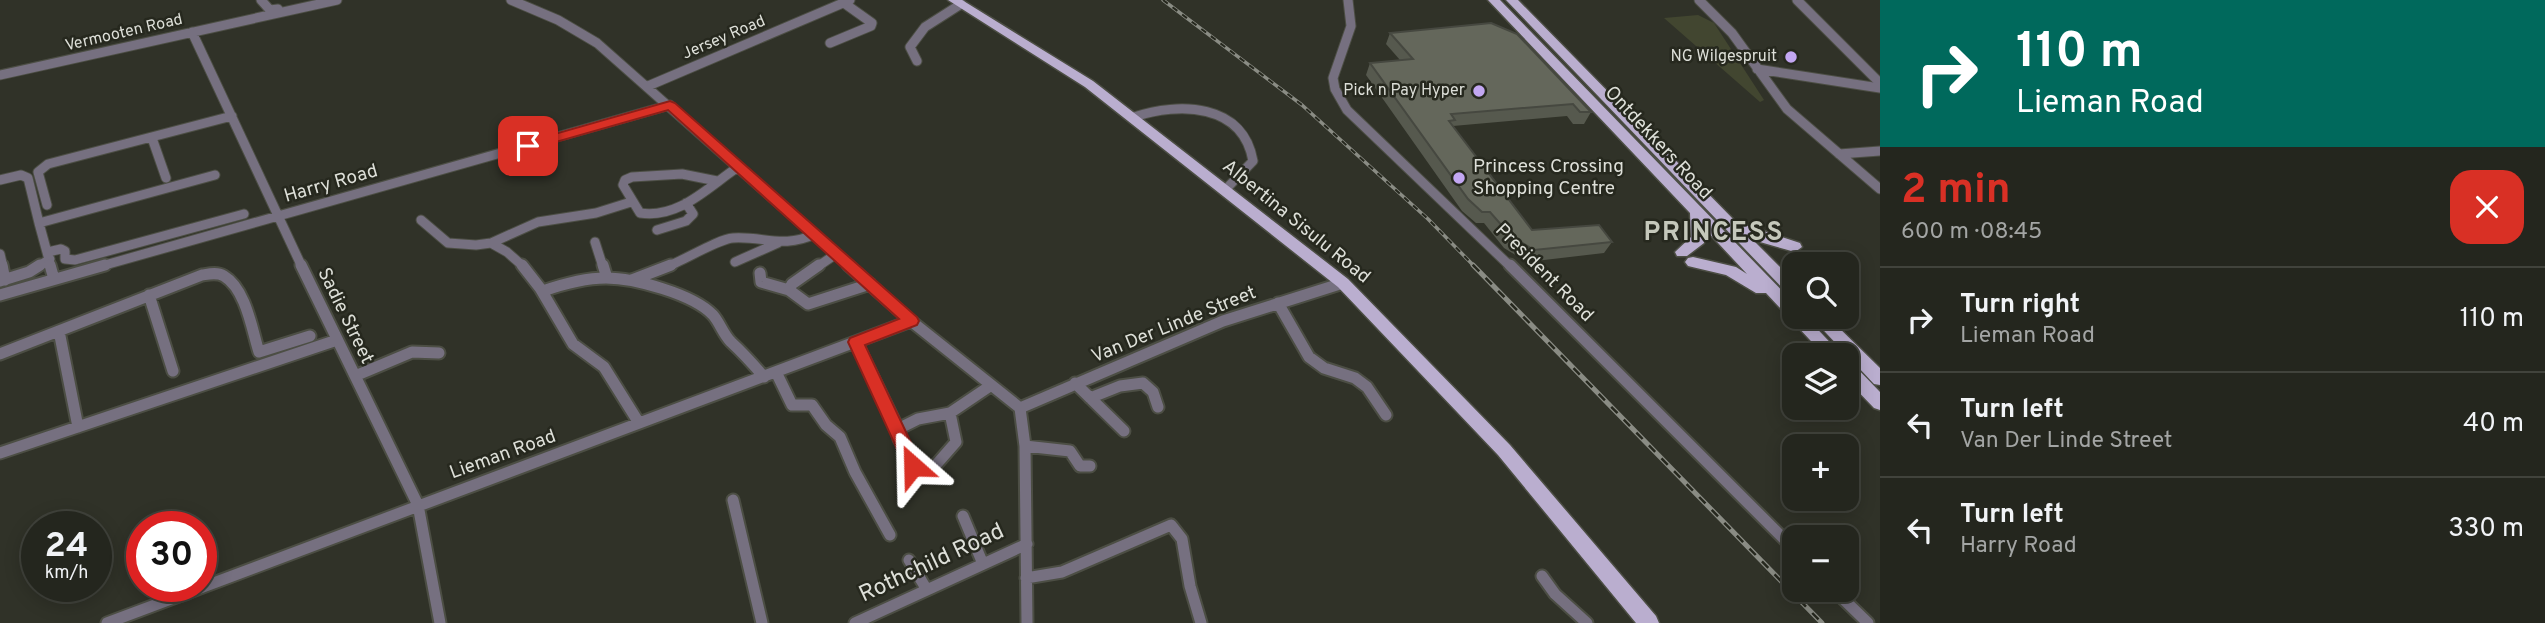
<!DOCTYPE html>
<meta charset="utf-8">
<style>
:root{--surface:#24261e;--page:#30322b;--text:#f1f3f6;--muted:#a3a5a4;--line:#41433c;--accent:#d93025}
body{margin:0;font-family:Overpass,sans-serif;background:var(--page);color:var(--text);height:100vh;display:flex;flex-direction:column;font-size:26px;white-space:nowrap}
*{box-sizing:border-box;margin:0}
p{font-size:23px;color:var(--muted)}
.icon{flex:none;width:38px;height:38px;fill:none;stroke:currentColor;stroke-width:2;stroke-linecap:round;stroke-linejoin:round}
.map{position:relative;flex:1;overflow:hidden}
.side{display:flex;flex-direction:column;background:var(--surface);width:665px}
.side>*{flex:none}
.top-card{background:#00695c;color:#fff;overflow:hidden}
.tools{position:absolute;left:1782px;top:252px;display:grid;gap:14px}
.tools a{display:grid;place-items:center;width:77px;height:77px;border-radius:14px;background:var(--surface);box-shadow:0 4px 18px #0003,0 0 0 2px var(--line);font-size:35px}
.speed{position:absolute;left:21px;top:511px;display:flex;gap:14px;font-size:35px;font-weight:700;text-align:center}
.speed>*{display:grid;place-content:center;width:91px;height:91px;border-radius:50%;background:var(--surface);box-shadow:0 4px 18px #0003,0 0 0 2px var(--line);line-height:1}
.speed small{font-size:18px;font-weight:400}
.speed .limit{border:10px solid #d22;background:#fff;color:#111}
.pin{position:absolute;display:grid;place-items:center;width:60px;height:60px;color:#fff;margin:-30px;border-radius:14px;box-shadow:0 4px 10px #0006}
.me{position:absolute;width:77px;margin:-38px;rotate:335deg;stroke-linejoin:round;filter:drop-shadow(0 0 5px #0008)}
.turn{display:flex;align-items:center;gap:24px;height:147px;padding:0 21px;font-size:32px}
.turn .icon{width:91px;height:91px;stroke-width:2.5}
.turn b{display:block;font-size:49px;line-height:60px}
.round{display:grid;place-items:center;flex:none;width:74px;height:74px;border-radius:21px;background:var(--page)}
.head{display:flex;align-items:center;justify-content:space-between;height:119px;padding:0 21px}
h1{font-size:42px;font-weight:700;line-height:52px;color:var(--accent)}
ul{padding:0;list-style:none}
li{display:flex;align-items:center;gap:21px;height:105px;padding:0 21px;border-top:2px solid var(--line)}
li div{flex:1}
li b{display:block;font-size:26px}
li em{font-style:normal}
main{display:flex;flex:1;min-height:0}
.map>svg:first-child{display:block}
.green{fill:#424630}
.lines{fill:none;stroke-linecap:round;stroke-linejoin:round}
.street-far1-casing{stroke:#4c4e44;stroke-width:11}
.street-casing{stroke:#4c4e44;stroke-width:15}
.primary-casing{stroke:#4c4e44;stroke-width:3}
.street-far1{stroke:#767080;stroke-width:9}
.street{stroke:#767080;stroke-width:11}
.primary{fill:#baaecf;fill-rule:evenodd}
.rail-far1-casing{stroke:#8a8c84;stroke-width:3.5}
.rail-casing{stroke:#8a8c84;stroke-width:5}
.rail-far1{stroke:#26281e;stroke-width:2;stroke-dasharray:6;stroke-linecap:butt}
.rail{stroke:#26281e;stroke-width:2.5;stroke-dasharray:9;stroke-linecap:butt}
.wall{fill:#56594e}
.building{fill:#64675b;stroke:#464840;stroke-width:2}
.route{fill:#d93025;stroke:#8d1f18;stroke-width:2}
.poi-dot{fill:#c3a7f2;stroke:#26281e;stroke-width:2.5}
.labels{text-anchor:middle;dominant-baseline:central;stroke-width:5;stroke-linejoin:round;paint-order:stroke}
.far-street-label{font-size:16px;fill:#dddfd8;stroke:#26281e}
.far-poi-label{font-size:16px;fill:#dddfd8;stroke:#26281e;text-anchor:end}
.street-label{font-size:19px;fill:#dddfd8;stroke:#26281e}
.poi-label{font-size:19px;fill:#dddfd8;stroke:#26281e;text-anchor:start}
.near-street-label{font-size:23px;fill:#dddfd8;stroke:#26281e}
.district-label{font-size:26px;font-weight:bold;letter-spacing:2px;fill:#c5c8bb;stroke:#26281e}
</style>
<main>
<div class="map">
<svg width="1880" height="623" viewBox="0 0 1880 623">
<rect width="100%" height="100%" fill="#303228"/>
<path class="green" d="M1698,15L1714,23L1764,100L1760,102L1664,18Z"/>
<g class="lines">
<g class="street-far1-casing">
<path id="street-far1" d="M261,0L270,10L278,9
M511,0L558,20L597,43L850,267
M1348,0L1351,26L1333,78L1335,89L1347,110L1511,267
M1699,0L1732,33L1787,109L1880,189
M1797,0L1880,83
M192,32L302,267
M830,43L871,26L872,23L844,3
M917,61L910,47L925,27L961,4
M1757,69L1880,88
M0,75L337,0
M648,86L850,0
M1134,117C1179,102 1243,103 1253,161L1226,189
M152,138L166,178
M1839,154L1880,151
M0,180L21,175L28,178L39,223
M717,181L682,174L632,177L625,180L623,185L640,213C679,219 708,187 738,167
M47,205L38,172L48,164L232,116
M421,220L448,243L476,245L491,243L538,222L596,213L631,202
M657,230L686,221L693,214L686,203
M595,242L603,267
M491,243L507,252L524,267
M48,252L61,249L65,251V259L75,260L244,214
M0,254L3,267
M735,262L778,243
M37,267L50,259
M51,267L39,223L215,175
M98,267L670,105
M666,267C683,261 718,239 733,238C764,236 783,249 815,234
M817,267L836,254"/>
</g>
<g class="street-casing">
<path id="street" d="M2,265L5,280
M50,265L54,279
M301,265L418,505L440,623
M522,265L540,288L573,344L604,367L639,423
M603,265L607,278
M819,265L792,284L789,290L808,304L870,284
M848,265L911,321L1020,408
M1510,265L1794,549
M760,273L761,282L789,290
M632,280L671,265
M0,281L29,272L40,265
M543,291C563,284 585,278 606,278C634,278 693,294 713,315C720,323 723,334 731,342C743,353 753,364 764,377
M0,295L105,265
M149,295L173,371
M1278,303L1309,357L1324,368L1355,378L1367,387L1386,415
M59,331L78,427
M856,342L899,431
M0,354L202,275C209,274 217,272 224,276C246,289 252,330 259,352L310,336
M776,372L792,405H812L826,425L840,437L855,472L890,535
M355,376L412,352L439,353
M1075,383L1124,431
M1090,398L1120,386L1143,383L1153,392L1158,407
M950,413L956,442L935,466L917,470L899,439L900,428L918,419Z
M950,413L990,386
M1025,446L1070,451L1080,466H1090
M0,453L337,340
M733,500L762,623
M963,516L983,564
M909,560L927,590
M1542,576L1555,594L1587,623
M1026,578L1062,572L1171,525L1182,539L1190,586L1201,623
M1834,590L1868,623
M107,623L911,321
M855,623L1027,544
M1027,623L1025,446L1020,408L1223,321L1343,283"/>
</g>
<g class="primary-casing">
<path id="primary" d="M948,0H962L1093,81L1348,279L1510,445L1656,616L1659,623H1636L1498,455L1338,287L1085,87Z
M1488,0H1500L1794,303V317H1806L1842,355H1824L1766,293H1756L1726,275L1688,266L1685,262L1688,258L1693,257L1736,267L1747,274L1705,229L1704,243L1687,256H1677L1675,252L1691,237L1690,213Z
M1506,0H1518L1736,222L1800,243L1802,247L1795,252L1753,240L1794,281V296L1789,295Z
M1811,317H1828L1880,368V385L1874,384Z
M1846,362L1852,363L1880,392V410L1874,408L1846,379Z"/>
</g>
<use href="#street-far1" class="street-far1"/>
<use href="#street" class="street"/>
<use href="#primary" class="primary"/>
<g class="rail-far1-casing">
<path id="rail-far1" d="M1163,0L1302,105L1428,219L1475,267"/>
</g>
<g class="rail-casing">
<path id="rail" d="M1473,265L1822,623"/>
</g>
<use href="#rail-far1" class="rail-far1"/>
<use href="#rail" class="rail"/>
</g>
<path class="wall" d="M1390,33L1591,112L1584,124H1573L1567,116L1453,126L1532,230L1612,242L1604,253L1527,262L1504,248L1484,223H1476L1462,211L1366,75L1370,63L1400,60L1386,44Z"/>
<path class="building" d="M1491,23L1517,34L1591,112H1580L1573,104L1451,114L1455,120L1449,121L1532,230L1599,225L1612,242L1534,250L1511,236L1490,212H1482L1468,199L1370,63L1413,59L1390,33Z"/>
<path class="route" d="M670,101L675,103L917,317L919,321L917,325L865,345L922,466L919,471L913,473L907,471L848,342L850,338L899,319L668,110L528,150L521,146L523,143Z"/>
<g class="poi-dot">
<circle cx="1791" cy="57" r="7"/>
<circle cx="1479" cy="91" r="7"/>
<circle cx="1459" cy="178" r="7"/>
</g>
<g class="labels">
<g class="far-street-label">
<text transform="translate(124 33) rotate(-13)">Vermooten Road</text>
<text transform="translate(724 38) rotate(-23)">Jersey Road</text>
</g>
<g class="far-poi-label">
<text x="1777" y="57">NG Wilgespruit</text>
<text x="1465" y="91">Pick n Pay Hyper</text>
</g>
<g class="street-label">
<text transform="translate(1658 143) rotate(47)">Ontdekkers Road</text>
<text transform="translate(331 184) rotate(-16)">Harry Road</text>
<text transform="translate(1296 222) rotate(39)">Albertina Sisulu Road</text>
<text transform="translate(1544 273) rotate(45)">President Road</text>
<text transform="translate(345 316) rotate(64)">Sadie Street</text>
<text transform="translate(1174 325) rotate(-22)">Van Der Linde Street</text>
<text transform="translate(503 455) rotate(-20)">Lieman Road</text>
</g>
<g class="poi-label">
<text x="1473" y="167">Princess Crossing<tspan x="1473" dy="22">Shopping Centre</tspan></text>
</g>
<g class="near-street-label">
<text transform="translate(932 564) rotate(-25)">Rothchild Road</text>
</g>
<g class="district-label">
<text x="1714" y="233">PRINCESS</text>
</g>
</g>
</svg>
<div class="tools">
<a><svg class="icon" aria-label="search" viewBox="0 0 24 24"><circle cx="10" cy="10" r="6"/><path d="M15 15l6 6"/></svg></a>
<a><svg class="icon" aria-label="layers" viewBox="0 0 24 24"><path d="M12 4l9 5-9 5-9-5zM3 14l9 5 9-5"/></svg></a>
<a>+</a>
<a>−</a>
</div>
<div class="speed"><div>24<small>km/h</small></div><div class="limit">30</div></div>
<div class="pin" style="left:528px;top:146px;background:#d93025"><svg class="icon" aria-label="arrive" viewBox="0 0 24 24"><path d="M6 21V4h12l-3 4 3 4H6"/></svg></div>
<svg class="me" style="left:913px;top:466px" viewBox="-20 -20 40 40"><path d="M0-17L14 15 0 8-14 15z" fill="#d93025" stroke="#fff" stroke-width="4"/></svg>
</div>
<section class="side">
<div class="top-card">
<div class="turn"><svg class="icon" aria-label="right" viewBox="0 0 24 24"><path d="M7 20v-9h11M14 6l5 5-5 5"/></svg><div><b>110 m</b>Lieman Road</div></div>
</div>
<div class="head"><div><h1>2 min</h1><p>600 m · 08:45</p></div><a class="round" style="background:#d93025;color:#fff"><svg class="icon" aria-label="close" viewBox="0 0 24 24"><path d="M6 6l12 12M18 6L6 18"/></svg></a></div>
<ul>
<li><svg class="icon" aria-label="right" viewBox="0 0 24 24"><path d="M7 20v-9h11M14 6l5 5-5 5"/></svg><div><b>Turn right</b><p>Lieman Road</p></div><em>110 m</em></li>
<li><svg class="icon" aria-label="left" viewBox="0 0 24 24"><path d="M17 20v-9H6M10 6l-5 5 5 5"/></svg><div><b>Turn left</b><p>Van Der Linde Street</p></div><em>40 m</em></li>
<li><svg class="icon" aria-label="left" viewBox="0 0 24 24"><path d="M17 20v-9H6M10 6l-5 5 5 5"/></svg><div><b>Turn left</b><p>Harry Road</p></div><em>330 m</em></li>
</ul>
</section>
</main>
